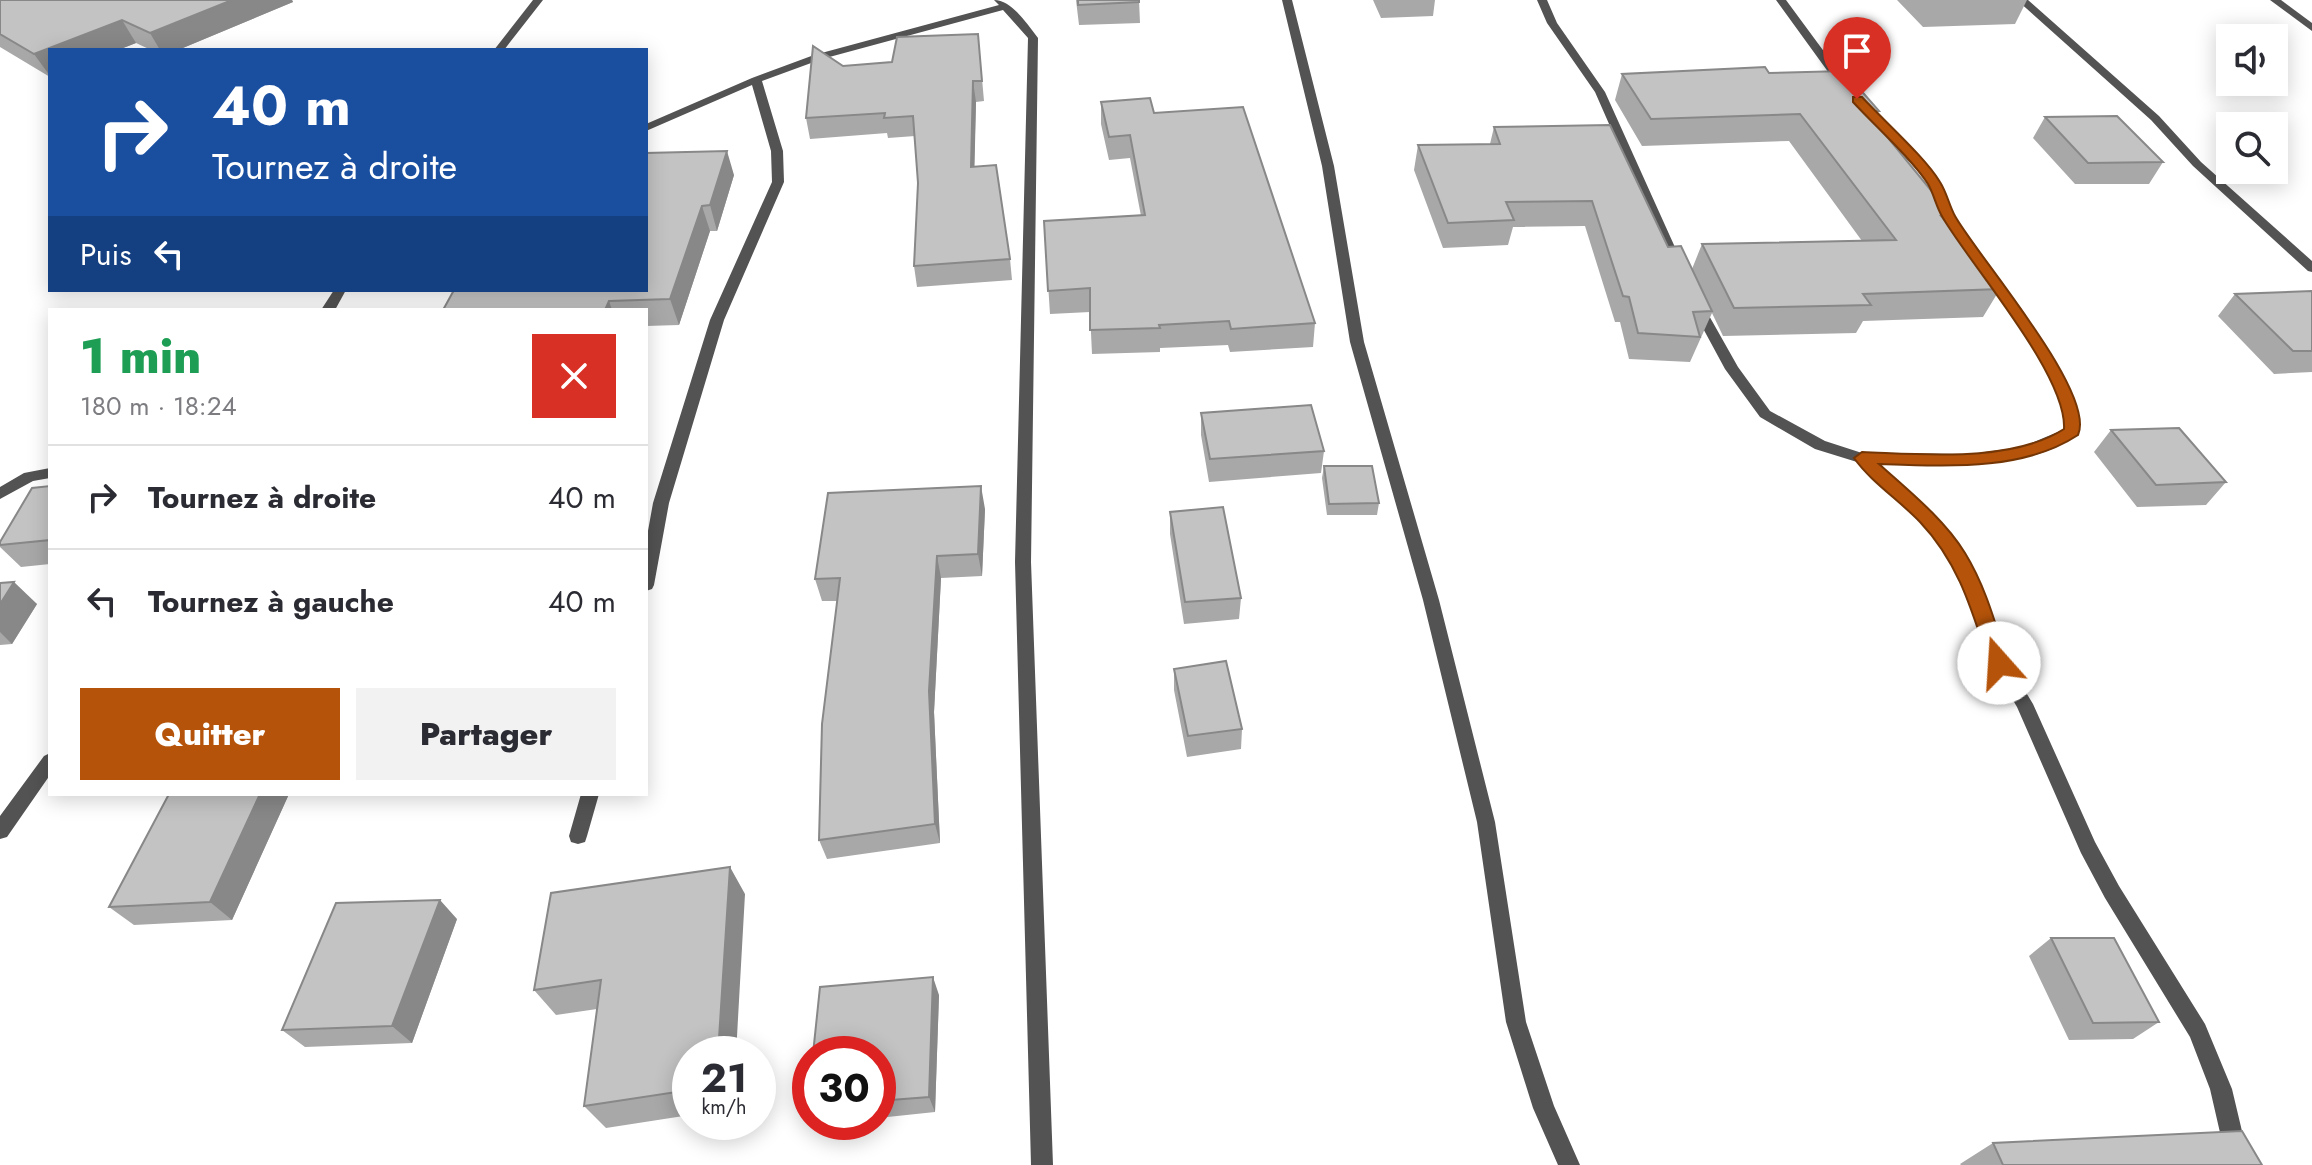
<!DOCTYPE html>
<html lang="fr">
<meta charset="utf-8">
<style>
:root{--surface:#fff;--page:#f2f2f3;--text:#2b2b33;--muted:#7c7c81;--line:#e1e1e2;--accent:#b45309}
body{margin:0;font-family:Jost,sans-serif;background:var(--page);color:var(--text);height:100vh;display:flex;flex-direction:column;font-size:30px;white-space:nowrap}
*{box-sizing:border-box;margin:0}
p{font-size:26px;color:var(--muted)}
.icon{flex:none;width:44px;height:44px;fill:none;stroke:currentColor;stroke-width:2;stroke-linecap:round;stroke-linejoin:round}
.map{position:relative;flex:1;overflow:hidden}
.drawer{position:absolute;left:48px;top:308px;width:600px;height:488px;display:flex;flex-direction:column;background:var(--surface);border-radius:0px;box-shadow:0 4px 20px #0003}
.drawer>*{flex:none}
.top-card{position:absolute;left:48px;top:48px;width:600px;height:244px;border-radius:0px;box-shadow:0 4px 20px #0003;background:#1a4fa0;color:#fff;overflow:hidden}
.fabs{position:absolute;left:2216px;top:24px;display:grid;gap:16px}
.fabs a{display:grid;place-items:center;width:72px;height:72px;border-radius:0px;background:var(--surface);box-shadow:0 4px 20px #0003;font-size:40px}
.speed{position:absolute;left:672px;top:1036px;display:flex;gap:16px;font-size:40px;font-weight:700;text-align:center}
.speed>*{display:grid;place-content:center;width:104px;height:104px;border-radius:50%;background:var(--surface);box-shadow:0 4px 20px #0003;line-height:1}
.speed small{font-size:20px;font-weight:400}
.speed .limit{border:12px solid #d22;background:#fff;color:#111}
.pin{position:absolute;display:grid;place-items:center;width:68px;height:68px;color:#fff;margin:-82px -34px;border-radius:50% 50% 50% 0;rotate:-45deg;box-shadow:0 0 8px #0007}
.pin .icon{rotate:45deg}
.me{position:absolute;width:88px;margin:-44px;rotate:341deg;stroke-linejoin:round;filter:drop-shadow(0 0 6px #0008)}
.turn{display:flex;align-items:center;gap:28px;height:168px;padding:0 32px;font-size:36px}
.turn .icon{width:104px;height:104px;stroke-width:2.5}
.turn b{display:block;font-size:56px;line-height:68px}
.then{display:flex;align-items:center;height:76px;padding:0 32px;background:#0003;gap:16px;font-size:30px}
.round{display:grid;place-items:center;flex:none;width:84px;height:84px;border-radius:0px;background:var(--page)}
.headline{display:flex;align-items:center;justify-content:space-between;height:136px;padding:0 32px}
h1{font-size:48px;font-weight:800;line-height:60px;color:#1e9e55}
.cta{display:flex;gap:16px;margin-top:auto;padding:16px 32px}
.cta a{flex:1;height:92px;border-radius:0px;background:var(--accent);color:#fff;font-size:32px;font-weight:800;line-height:92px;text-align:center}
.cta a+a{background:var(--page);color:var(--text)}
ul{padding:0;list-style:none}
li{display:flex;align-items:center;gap:24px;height:104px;padding:0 32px;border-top:2px solid var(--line)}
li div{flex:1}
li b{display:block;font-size:30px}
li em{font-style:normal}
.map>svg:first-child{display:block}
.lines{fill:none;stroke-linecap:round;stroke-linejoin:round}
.minor{fill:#535353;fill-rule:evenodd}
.tertiary{fill:#535353;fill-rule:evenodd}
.wall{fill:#a8a8a8}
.shaded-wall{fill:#888}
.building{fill:#c3c3c3;stroke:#888;stroke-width:2}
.route{fill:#b45309;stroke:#753606;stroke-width:2}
</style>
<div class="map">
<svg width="2312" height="1165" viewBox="0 0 2312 1165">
<rect width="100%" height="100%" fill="#fff"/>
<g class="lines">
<path class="minor" d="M533,0H543L504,50H494Z
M994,0C1012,0 1026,23 1038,38L1031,562L1053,1165H1031L1015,562L1028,38L1003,10L822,59L762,81L783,151L784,182L724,320L669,503L654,585L652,589L646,591V542L653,503L710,320L772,182L771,151L752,85L646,131V124L752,78L814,55L999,5Z
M1282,0H1292L1334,166L1364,342L1439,600L1495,822L1526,1022L1554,1106L1580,1165H1558L1533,1108L1506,1022L1477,822L1423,600L1350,342L1322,166Z
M1537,0H1547L1557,23L1605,92L1683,265L1681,268H1673L1671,265L1595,92L1547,23Z
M1776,0H1786L1842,76L1940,182L1954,216L2023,311L2067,382L2080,418L2079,431C2042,472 1929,466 1877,464L1932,514L1965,555L1982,589L2007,661L2033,704L2095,842L2119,886L2205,1024L2232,1089L2246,1148L2253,1165H2230L2224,1150L2210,1089L2190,1037L2105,898L2081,853L2017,707L1991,663L1966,589L1951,558L1922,522L1857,462L1815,449L1760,417L1725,369L1692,308L1698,304L1703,305L1738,367L1770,411L1825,441L1862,453L1970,454L2022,447L2065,429L2066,418L2053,382L2012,315L1942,216L1929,183L1834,80Z
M2017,0H2028L2159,116L2201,162L2312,261V272L2308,271L2193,166L2151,120Z
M334,290H346L335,310H321Z
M50,468V478L33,481L0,499V487L24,473Z
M50,753V775L7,837L0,839V816L44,756Z
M581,794H599L587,836L585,842L578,844L571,842L569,836Z"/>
<path class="tertiary" d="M2270,0H2281L2312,23V31Z"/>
</g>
<path class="wall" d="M0,0H292L293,2L178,50H151L136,43L118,50H50V77L0,47Z
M1076,0H1139L1140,23L1079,25Z
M1373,0H1435L1433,16L1381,18Z
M1897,0H2027L2015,24L1923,27Z
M978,34L984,101L976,102L974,167L1010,259L1012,280L917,287L914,266L918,183L915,136L888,138L887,133L810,139L806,118L843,66L892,62Z
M1769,73L1879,111L1874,121L1952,216L1947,224L2000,289L1983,317L1863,321L1856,333L1723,336L1712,313L1690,362L1629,359L1620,322H1615L1585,226L1513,227L1508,245L1443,248L1414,170L1418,145L1490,144L1494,127L1668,247L1692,269L1702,244L1862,241L1789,141L1642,146L1615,100L1622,74Z
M1101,102L1154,113L1315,323L1313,347L1230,352L1228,345L1160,348V352L1092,354L1090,312L1050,314L1044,221L1141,216L1130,158L1109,160L1101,124Z
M2045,117L2163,162L2149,184H2075L2033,138Z
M646,153L734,175L717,231H710L679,325L646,326V310H443L646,290Z
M2312,291V372L2274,374L2218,316L2235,294Z
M1201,413L1324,451L1321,473L1209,482L1201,435Z
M2111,430L2226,482L2206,505L2137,507L2094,452Z
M1324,466L1379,503L1377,515H1327L1322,478Z
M50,486V564L21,567L0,547V542Z
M985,509L982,576L941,578L934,712L940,843L827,859L819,840L837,601H822L815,579Z
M1170,512L1241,598L1239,619L1184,624L1170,534Z
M0,583L37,604L12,644L0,645Z
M1174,669L1242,729L1241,749L1187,757L1174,690Z
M169,794H289L232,920L134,925L109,907Z
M745,894L690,1054V1115L606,1128L584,1106L597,1009L556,1015L534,990Z
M457,919L412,1043L305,1047L282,1030Z
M2051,938L2159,1022L2133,1039L2069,1040L2029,956Z
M939,995L935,1112L878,1118V1054Z
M1993,1143L2262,1165H1961L1960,1164Z"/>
<path class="shaded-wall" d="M232,0H292L293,2L178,50H160L150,33Z
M122,20L136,43L118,50H50V76L34,54Z
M973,81L976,102L974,188L971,167Z
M727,151L734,175L717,231L710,205Z
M702,206L710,231L679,325L670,299Z
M609,301L612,310H605Z
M981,486L985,509L982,576L978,554Z
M937,556L941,578L934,712L940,843L935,824L929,691Z
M14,582L37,604L12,644L0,632V604Z
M260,794H289L232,920L210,902Z
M730,867L745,894L736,1054H718Z
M440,900L457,919L412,1043L392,1026Z
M933,977L939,995L935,1112L929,1097Z"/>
<path class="building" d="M0,0H232L150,33L122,20L34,54L0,34Z
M1078,0H1139V2L1078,5Z
M978,34L982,81H973L971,167L996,165L1010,259L914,266L918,183L913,116L884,118L885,113L806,118L813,46L843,66L892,62L897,37Z
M1765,67L1769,73L1844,71L1879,111H1866L1952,216H1941L2000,289L1863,294L1871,305L1734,308L1702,244L1896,240L1800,114L1651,119L1622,74Z
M1150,98L1154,113L1243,107L1315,323L1231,329L1229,321L1159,325L1160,328L1090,330V288L1048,291L1044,221L1145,215L1130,135L1109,137L1101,102Z
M2117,116L2163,162L2088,163L2045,117Z
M1610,125L1668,247L1681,246L1712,311L1693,312L1700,337L1638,333L1629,297L1623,296L1592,201L1506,202L1514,220L1448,223L1418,145L1500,144L1494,127Z
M727,151L710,205L702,206L670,299L609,301L605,310H443L454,290H646V153Z
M2312,291V351H2293L2235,294Z
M1311,405L1324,451L1210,459L1201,413Z
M2179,428L2226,482L2156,485L2111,430Z
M1324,466H1372L1379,503L1329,504Z
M50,486V540L0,545V542L32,488Z
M981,486L978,554L937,556L929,691L935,824L819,840L822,724L840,578L815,579L828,493Z
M1223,507L1241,598L1185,602L1170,512Z
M14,582L0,604V583Z
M1226,661L1242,729L1188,736L1174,669Z
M169,794H260L210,902L109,907Z
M730,867L718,1054H690V1090L584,1106L601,980L534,990L551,893Z
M440,900L392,1026L282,1030L336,903Z
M2051,938H2114L2159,1022L2093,1023Z
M933,977L929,1097L878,1101V1054H813L820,987Z
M810,1087V1107H808Z
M2242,1131L2262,1165H2003L1993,1143Z"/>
<path class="route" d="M1853,97H1862C1883,120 1925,157 1940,182C1947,193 1949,205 1955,216C1978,257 2097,393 2078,435C2022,472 1944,466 1879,464C1909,491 1944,519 1965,553C1986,587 1996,626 2008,663L2006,669H1992L1989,663C1972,611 1959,563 1920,522C1899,500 1871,482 1854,458L1862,452C1923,454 2011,463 2064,429C2067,375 1972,267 1943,218C1936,207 1934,194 1928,184C1912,159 1874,125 1853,102Z"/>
</svg>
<div class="fabs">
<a><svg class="icon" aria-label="sound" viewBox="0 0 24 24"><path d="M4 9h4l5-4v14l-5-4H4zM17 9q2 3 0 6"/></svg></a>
<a><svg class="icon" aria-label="search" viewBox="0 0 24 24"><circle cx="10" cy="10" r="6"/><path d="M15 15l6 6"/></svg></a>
</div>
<div class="speed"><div>21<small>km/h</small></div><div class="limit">30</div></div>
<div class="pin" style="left:1857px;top:99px;background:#d93025"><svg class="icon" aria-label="arrive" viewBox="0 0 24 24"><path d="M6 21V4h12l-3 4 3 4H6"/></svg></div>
<svg class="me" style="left:1999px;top:663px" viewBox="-20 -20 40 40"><circle r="19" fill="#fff"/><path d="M0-13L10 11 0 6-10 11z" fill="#b45309"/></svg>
<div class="top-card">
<div class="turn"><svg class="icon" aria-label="right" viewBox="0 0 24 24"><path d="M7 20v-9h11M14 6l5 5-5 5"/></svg><div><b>40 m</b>Tournez à droite</div></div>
<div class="then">Puis<svg class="icon" aria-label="left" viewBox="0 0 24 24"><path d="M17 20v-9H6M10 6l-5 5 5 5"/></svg></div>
</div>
<section class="drawer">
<div class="headline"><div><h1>1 min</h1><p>180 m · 18:24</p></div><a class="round" style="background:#d93025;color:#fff"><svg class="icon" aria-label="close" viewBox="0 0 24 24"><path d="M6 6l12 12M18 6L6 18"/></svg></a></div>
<ul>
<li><svg class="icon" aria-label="right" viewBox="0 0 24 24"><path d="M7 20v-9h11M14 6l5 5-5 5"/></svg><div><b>Tournez à droite</b></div><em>40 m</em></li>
<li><svg class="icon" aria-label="left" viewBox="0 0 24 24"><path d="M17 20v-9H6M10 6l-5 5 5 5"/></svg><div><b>Tournez à gauche</b></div><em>40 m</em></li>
</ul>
<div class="cta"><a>Quitter</a><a>Partager</a></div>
</section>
</div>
